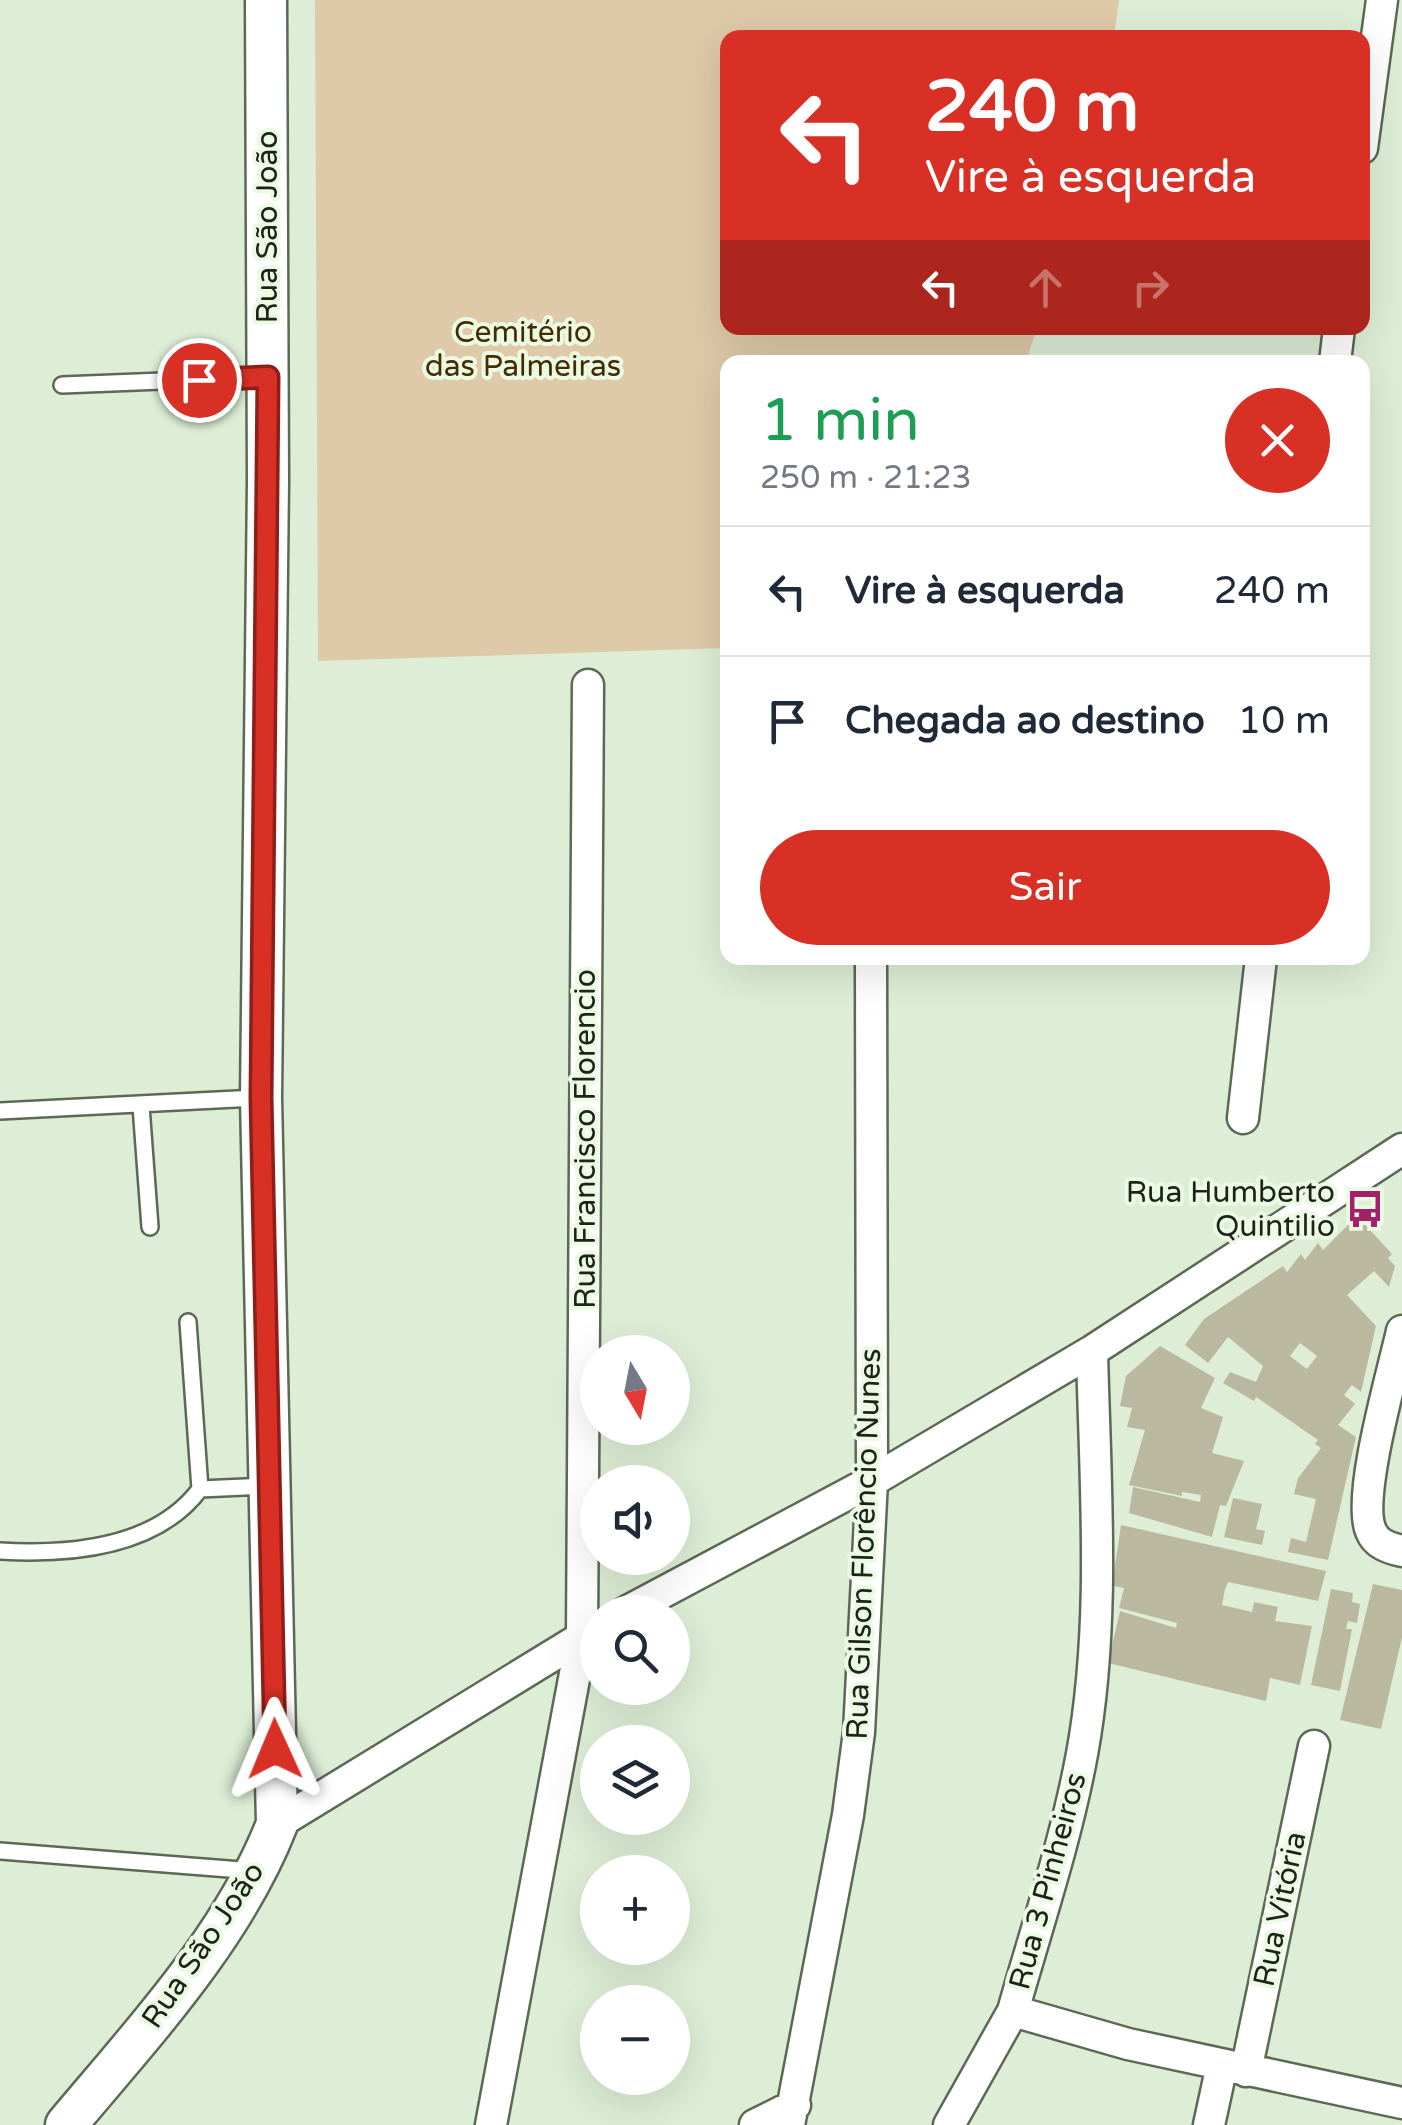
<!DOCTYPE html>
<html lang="pt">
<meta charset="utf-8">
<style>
:root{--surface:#fff;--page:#f2f2f3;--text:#1f2937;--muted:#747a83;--line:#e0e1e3;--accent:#d93025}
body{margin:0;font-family:"Varela Round",sans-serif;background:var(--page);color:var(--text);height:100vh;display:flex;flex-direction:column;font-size:38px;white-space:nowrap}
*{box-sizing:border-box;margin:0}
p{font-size:32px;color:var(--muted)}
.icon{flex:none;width:55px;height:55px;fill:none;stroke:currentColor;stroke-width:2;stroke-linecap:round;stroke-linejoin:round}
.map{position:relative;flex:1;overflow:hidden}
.panel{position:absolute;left:720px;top:355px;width:650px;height:610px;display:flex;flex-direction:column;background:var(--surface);border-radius:20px;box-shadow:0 10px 40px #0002}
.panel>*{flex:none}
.banner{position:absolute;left:720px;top:30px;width:650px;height:305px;border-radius:20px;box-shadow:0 10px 40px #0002;background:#d93025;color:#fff;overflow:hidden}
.needle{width:65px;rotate:170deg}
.tools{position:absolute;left:580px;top:1335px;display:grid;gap:20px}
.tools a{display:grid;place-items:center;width:110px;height:110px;border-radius:50%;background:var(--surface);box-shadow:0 10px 40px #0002;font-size:50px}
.pin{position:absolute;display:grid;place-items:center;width:85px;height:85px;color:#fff;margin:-42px;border:5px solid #fff;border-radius:50%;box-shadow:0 2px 10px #0007}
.me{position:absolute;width:110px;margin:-55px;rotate:359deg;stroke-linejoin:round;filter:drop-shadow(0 0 8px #0008)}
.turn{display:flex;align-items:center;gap:35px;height:210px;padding:0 40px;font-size:45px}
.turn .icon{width:130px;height:130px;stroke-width:2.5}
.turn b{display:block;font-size:70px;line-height:85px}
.lanes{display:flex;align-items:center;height:95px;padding:0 40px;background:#0003;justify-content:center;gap:50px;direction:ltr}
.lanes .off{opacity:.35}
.round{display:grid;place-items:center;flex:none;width:105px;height:105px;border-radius:52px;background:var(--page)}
.head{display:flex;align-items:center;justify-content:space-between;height:170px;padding:0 40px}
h1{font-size:60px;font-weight:600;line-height:75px;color:#1e9e55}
.button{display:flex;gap:20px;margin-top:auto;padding:20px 40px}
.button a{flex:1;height:115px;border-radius:60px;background:var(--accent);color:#fff;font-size:40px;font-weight:600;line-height:115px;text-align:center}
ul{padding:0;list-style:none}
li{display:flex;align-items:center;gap:30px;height:130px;padding:0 40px;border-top:2px solid var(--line)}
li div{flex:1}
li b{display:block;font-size:38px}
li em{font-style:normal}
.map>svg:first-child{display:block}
.green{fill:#dec9a8}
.building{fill:#bab99f;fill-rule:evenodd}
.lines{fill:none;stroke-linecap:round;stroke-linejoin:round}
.service-casing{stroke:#5c6954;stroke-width:20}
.minor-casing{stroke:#5c6954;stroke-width:35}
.tertiary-casing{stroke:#5c6954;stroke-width:45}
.service{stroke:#fff;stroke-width:15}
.minor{stroke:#fff;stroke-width:30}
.tertiary{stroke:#fff;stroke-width:40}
.route-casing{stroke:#8d1f18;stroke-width:25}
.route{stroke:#d93025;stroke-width:18}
.labels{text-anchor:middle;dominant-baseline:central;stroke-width:8;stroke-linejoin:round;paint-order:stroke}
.street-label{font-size:30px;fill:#1d231a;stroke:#ebfbe3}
.park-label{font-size:30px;fill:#442c00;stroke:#ebfbe3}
.poi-label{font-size:30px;fill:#1d231a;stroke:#ebfbe3;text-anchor:end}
</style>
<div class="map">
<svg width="1402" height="2125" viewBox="0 0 1402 2125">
<rect width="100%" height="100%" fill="#deeed6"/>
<path class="green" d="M315,0H1119L1114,37L728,38V328H1037L1026,362H728L727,648L318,661Z"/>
<path class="building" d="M1357,1216L1392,1254L1388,1258L1395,1266L1389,1287L1374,1271L1347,1295L1376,1326L1361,1392L1352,1385L1344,1395L1355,1404L1338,1425L1356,1437L1328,1560L1288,1552L1291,1538L1306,1542L1316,1499L1294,1494L1298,1478L1321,1448L1315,1444L1318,1440L1256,1397L1254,1401L1223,1383L1230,1372L1256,1382L1263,1366L1228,1337L1208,1363L1185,1345L1204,1319L1283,1266L1287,1272L1301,1254L1305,1260L1318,1243L1323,1250ZM1300,1343L1317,1356L1307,1369L1290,1356Z
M1160,1346L1215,1378L1201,1408L1223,1417L1212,1453L1244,1461L1226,1506L1220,1505L1212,1537L1129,1513L1133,1487L1200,1502L1201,1495L1182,1492V1496L1129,1485L1145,1430L1127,1427L1132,1408L1120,1406L1126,1376Z
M1233,1498L1262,1504L1256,1529L1265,1531L1262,1545L1224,1537Z
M1121,1525L1326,1571L1318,1601L1228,1582L1225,1589L1222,1605L1252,1612L1254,1602L1278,1607L1275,1621L1312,1626L1300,1685L1270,1678L1266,1701L1108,1663L1120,1611L1176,1628L1177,1623L1119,1608L1124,1588L1112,1586Z
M1373,1584L1402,1590V1637L1381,1729L1340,1720Z
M1331,1589L1353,1593L1352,1602L1360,1604L1357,1623L1348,1621L1346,1629H1352L1340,1691L1311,1685Z"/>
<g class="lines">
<g class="service-casing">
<path id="service" d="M62,385L264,377
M141,1106L150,1227
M0,1111L257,1098
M200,1489L266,1486
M0,1551C69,1555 156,1548 200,1489L188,1322
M0,1851L254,1871"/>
</g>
<g class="minor-casing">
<path id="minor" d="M1362,148L1382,0
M1335,362L1339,328
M1243,1118L1261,958
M1402,1331C1393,1372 1356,1498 1371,1531C1376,1544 1389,1548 1402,1551
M1092,1351C1095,1484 1106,1623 1082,1754C1066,1841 1037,1926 1013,2011L1128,2044L1402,2103
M626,1612L872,1481L1092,1351L1402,1149
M277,1824L594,1630
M1246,2071L1314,1746
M491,2125L582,1636L588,685
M755,2125L795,2105
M789,2125L848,1815L859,1732L872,1481L871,958
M949,2125L1013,2011
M1209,2125L1222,2065"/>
</g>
<g class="tertiary-casing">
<path id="tertiary" d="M66,2125C143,2033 233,1937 277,1824L261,1098L268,481L266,0"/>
</g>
<use href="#service" class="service"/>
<use href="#minor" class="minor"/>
<use href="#tertiary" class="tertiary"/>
</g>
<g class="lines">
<g class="route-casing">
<path id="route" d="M199,380L268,377L261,1098L275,1749"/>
</g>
<use href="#route" class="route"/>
</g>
<defs>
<g id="bus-bare" transform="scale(3)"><path d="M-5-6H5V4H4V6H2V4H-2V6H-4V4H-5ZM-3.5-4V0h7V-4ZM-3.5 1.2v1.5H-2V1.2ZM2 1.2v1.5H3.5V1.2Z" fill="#a51f6a" stroke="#ebfbe3" stroke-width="2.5" paint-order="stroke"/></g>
</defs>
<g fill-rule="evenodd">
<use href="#bus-bare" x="1365" y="1209"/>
</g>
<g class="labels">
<g class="street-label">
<text transform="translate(267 227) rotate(-90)">Rua São João</text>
<text transform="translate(585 1139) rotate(-90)">Rua Francisco Florencio</text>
<text transform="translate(864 1544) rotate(-88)">Rua Gilson Florêncio Nunes</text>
<text transform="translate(1048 1881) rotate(-75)">Rua 3 Pinheiros</text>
<text transform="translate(1280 1909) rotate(-78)">Rua Vitória</text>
<text transform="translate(203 1945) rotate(-56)">Rua São João</text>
</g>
<g class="park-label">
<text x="523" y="332">Cemitério<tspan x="523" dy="34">das Palmeiras</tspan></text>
</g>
<g class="poi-label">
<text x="1335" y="1192">Rua Humberto<tspan x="1335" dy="34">Quintilio</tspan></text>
</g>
</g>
</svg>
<div class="tools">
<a><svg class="needle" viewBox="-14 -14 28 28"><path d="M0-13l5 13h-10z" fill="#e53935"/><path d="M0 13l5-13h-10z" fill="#747a83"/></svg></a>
<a><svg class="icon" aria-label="sound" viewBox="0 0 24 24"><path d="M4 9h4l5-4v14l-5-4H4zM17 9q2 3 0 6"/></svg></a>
<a><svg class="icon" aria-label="search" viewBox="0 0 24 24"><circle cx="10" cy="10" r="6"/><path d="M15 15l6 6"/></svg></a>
<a><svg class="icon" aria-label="layers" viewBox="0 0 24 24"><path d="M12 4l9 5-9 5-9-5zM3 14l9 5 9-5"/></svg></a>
<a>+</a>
<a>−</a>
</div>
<div class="pin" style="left:199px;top:380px;background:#d93025"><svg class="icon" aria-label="arrive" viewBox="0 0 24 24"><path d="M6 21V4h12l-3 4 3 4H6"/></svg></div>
<svg class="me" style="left:275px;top:1749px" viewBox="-20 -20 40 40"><path d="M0-17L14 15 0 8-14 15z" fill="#d93025" stroke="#fff" stroke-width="4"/></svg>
<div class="banner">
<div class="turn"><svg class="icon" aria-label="left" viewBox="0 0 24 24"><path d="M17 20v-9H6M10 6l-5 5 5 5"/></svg><div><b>240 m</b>Vire à esquerda</div></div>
<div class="lanes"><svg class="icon" aria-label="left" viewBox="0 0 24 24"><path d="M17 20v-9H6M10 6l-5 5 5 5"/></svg><svg class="icon off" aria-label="ahead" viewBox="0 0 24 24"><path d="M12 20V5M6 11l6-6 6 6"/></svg><svg class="icon off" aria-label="right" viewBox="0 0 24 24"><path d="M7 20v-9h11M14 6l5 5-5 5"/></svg></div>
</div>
<section class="panel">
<div class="head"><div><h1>1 min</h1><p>250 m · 21:23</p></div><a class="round" style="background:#d93025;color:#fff"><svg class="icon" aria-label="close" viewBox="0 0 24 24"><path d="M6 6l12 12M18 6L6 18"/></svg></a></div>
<ul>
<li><svg class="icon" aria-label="left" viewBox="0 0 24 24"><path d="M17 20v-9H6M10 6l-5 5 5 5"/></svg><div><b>Vire à esquerda</b></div><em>240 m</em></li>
<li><svg class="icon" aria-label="arrive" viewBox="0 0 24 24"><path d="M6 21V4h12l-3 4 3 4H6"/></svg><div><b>Chegada ao destino</b></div><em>10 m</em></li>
</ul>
<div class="button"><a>Sair</a></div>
</section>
</div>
